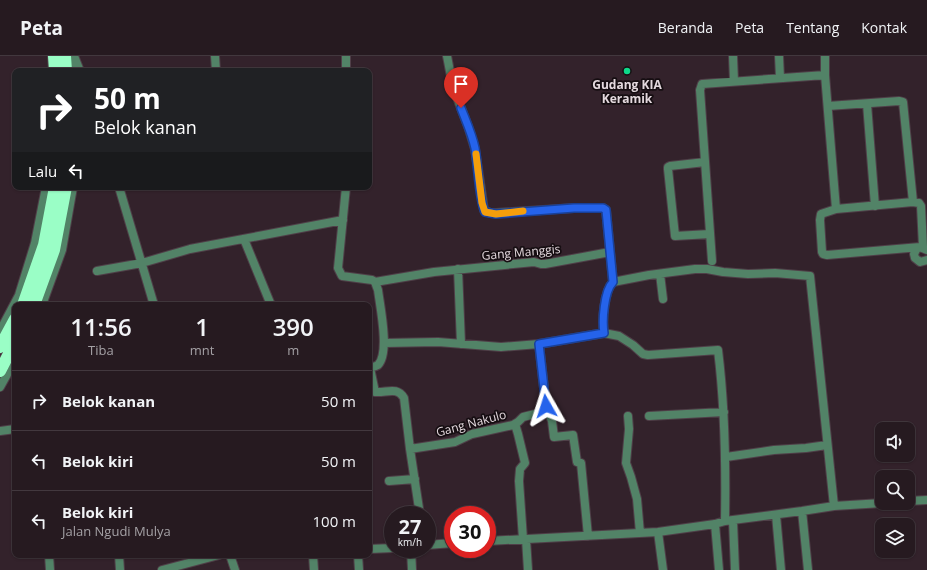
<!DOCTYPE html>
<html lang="id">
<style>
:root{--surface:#261a20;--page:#32272d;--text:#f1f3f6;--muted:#a4a1a5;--line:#42383e}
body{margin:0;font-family:"Open Sans",sans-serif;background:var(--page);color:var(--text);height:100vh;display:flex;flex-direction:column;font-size:15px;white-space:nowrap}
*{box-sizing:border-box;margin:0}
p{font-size:13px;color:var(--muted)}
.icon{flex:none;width:22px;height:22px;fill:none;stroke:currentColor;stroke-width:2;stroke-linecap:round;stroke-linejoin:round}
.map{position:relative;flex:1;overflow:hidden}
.details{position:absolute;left:12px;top:246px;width:360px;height:256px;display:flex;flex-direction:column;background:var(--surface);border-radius:8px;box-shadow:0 1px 3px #0004,0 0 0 1px var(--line)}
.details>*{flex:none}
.banner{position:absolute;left:12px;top:12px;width:360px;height:122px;border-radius:8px;box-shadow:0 1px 3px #0004,0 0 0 1px var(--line);background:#202124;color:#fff;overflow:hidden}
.tools{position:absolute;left:875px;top:366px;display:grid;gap:8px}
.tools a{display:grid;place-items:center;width:40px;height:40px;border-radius:8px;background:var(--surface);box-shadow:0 1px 3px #0004,0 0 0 1px var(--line);font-size:20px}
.speed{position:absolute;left:384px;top:450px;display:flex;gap:8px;font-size:20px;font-weight:700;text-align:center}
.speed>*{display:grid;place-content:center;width:52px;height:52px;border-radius:50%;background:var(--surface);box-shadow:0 1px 3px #0004,0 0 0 1px var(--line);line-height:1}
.speed small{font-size:10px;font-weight:400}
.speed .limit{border:6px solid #d22;background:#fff;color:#111}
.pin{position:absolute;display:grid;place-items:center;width:34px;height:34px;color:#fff;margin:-41px -17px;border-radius:50% 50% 50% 0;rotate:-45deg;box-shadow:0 0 4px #0007}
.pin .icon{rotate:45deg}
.me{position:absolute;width:44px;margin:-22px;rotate:354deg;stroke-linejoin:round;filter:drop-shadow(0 0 3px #0008)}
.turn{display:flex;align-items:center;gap:14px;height:84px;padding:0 16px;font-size:18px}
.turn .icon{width:52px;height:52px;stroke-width:2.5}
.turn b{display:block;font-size:28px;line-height:34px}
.then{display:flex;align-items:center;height:38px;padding:0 16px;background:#0003;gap:8px;font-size:15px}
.eta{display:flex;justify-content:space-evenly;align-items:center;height:68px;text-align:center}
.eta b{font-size:24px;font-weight:600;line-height:28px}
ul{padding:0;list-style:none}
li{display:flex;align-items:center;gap:12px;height:60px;padding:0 16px;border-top:1px solid var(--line)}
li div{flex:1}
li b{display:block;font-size:15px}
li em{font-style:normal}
header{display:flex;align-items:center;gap:24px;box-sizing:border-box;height:56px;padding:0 20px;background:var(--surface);border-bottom:1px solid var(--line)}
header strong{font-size:19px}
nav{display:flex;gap:22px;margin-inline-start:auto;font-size:14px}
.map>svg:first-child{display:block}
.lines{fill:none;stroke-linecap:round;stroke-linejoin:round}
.minor-casing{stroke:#4f3f48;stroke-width:10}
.highway-casing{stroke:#4f3f48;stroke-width:14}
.minor{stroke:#528367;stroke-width:8}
.highway{stroke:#9afec6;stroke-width:12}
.route-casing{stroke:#184099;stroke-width:10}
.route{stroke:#2563eb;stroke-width:7}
.slow{stroke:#f59e0b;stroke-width:7}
.poi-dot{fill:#0dd98a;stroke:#160e12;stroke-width:1.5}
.labels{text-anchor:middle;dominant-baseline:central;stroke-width:3.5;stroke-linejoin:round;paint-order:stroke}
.poi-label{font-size:12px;font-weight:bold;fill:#e4d9de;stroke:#160e12}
.street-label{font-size:12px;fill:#e4d9de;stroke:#160e12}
</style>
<header>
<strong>Peta</strong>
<nav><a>Beranda</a><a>Peta</a><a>Tentang</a><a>Kontak</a></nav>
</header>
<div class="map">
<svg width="927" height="514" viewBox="0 0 927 514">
<rect width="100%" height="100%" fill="#33222b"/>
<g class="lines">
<g class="minor-casing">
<path id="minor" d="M71,0L72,15
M74,0L80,15
M215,0L216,15
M346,0V15
M447,0L453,31L469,73L475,93L484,154L490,157H496L574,152H603L606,154L613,226
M733,0L734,25
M779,0L780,22
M825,0V19
M867,48L875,150
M828,50L899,45L903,46L913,146L919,147L921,150L923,191
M705,106L670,110L668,111V113L675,180L710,178
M119,131L154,249
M346,131L338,212L342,220L372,224L375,226L378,234C380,250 390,297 378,309C375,311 372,311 369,312
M913,146L836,153L821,158L820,164L822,196L823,198L827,199L920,191L927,194
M244,183L271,249
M917,192L914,198L915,202L920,206L927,204
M712,205L700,34L702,28L825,19L836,153
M458,213L461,288
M97,215L142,207L190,193L343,164
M660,218L663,243
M375,226L434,216L534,206L541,208H545L610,196
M42,249L62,194L73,131
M0,275L19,239L35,187L46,131
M604,277C602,264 604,235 613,226L649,219L695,213H707L723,216L748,218L775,217L810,220L834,450
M384,287L438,286L501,291L539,288L604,277L619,280L633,289L643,298L648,299L718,294C725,351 726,408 725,465
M539,288L546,350L552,365L554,381L573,379L577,406L581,407L588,480
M370,312L375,336C387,337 397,330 404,342L410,393L420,459
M0,331L15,304
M628,360L629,373L626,407L631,421L637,443L640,477
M649,360L724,356
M515,368L518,378L525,407L520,413L519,425L523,483
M0,375L15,373
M410,393L455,386L472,378L513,369L518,366L523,361L547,355
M726,401L774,394L806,392L827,389
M389,425L415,423
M908,445L927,444
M802,455L808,514
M776,459L781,514
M733,465L735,514
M715,468L719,514
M658,476L663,514
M526,483L528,514
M487,485L658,476L715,468L725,465L802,455L834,450L882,447
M427,489L453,487
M369,493L393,492
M411,493L412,514
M49,499L50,514
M119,499L120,514
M230,499L235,514
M313,499L314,514
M358,499L359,514
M162,514L219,499"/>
</g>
<g class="highway-casing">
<path id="highway" d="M54,0L55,15
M65,0L66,15
M23,249L44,189L55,131
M34,249L54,194L66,131
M0,291L15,263
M0,315L15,286"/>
</g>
<use href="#minor" class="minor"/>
<use href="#highway" class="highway"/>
</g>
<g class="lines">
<g class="route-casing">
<path id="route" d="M461,52C466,65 472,78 475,92C478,108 479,145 485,156L496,158L574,152H603L606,154L613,226C604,235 602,265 604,277L539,288L546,350"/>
</g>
<use href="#route" class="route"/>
<path class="slow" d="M476,98L482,147L485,156L496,158L523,155"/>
</g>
<circle class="poi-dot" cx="627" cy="15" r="4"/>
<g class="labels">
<g class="poi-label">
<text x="627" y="28">Gudang KIA<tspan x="627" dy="14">Keramik</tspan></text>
</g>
<g class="street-label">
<text transform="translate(521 196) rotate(-5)">Gang Manggis</text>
<text transform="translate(471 367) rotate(-15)">Gang Nakulo</text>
</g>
</g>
</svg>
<div class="tools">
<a><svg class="icon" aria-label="sound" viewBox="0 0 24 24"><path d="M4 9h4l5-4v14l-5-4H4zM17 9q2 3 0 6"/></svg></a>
<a><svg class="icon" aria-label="search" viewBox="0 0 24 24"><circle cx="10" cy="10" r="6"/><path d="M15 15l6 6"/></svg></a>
<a><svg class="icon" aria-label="layers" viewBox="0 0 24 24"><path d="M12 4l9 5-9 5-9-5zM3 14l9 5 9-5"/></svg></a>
</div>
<div class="speed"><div>27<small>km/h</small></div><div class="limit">30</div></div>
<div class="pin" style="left:461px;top:52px;background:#d93025"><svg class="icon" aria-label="arrive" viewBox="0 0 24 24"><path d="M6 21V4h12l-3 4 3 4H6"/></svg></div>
<svg class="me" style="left:546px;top:350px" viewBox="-20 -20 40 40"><path d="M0-17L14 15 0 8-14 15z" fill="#2563eb" stroke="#fff" stroke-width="4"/></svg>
<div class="banner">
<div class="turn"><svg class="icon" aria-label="right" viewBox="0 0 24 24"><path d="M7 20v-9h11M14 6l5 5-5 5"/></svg><div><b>50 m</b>Belok kanan</div></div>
<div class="then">Lalu<svg class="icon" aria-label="left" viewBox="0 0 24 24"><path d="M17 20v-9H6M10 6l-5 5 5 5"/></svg></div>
</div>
<section class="details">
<div class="eta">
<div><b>11:56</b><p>Tiba</p></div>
<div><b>1</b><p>mnt</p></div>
<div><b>390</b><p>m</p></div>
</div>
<ul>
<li><svg class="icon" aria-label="right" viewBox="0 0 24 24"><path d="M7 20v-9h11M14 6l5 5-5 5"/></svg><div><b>Belok kanan</b></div><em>50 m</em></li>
<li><svg class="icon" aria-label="left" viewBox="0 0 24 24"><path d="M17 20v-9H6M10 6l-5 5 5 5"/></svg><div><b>Belok kiri</b></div><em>50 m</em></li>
<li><svg class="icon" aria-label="left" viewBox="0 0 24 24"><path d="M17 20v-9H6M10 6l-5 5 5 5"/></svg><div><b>Belok kiri</b><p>Jalan Ngudi Mulya</p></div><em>100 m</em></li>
</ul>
</section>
</div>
